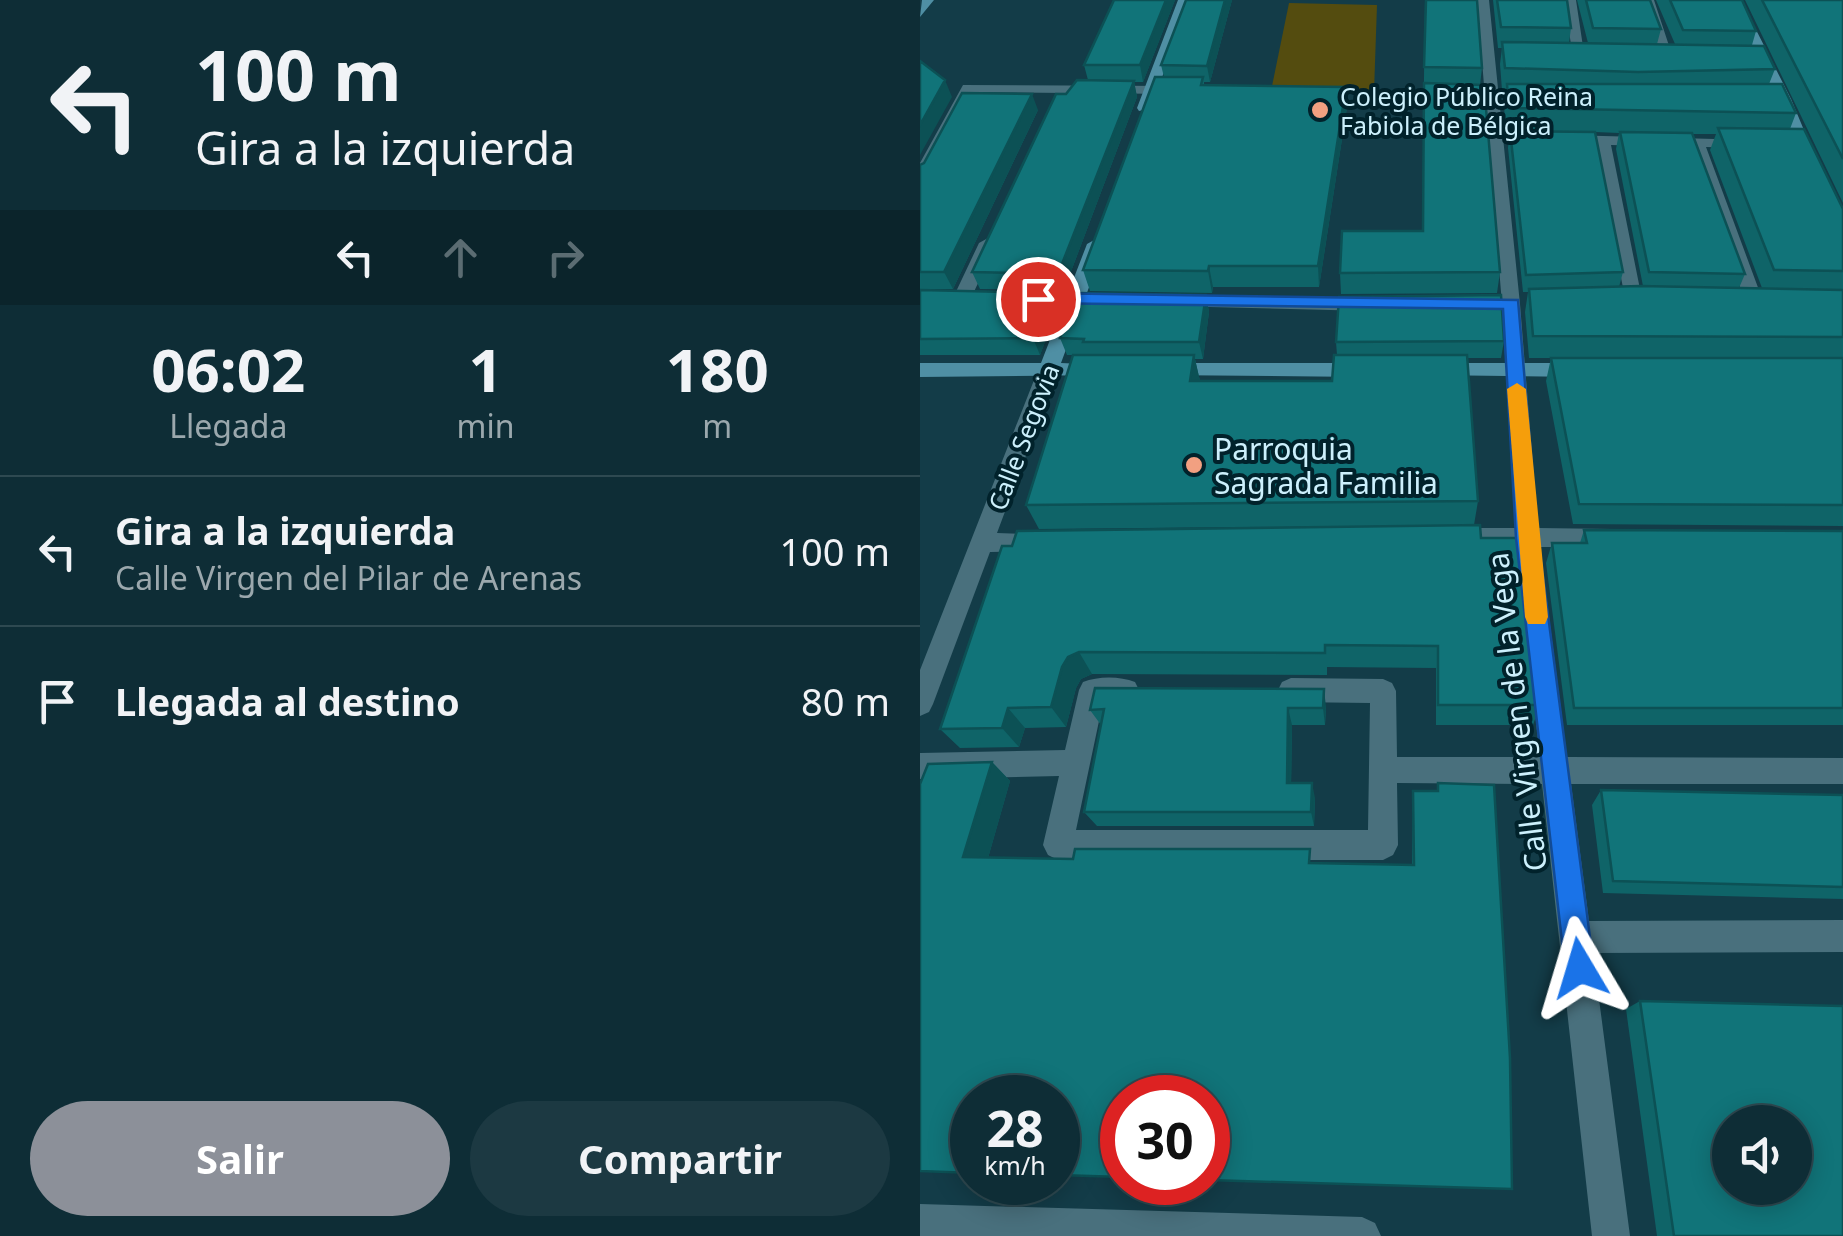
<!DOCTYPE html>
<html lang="es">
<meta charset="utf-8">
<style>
:root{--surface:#0e2d36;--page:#1c3942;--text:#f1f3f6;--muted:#9ba8ad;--line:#2e4951;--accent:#8c9099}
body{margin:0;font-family:"Noto Sans",sans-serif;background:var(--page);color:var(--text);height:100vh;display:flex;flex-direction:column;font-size:38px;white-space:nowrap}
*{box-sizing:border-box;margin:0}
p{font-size:32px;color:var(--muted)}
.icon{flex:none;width:55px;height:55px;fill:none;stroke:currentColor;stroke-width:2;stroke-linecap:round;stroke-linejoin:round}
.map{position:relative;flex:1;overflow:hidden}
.side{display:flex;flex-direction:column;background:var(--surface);width:920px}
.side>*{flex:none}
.banner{background:#0e2d36;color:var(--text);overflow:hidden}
.buttons{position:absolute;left:792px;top:1105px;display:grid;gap:20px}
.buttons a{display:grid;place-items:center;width:100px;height:100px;border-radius:50%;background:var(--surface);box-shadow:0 5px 25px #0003,0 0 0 2px var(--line);font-size:50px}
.speed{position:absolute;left:30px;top:1075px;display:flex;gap:20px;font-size:50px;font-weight:700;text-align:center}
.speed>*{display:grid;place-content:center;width:130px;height:130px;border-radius:50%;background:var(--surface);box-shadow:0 5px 25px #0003,0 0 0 2px var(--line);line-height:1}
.speed small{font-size:25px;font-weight:400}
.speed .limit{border:15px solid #d22;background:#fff;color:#111}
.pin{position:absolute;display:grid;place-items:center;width:85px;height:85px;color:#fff;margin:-42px;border:5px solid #fff;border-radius:50%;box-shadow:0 2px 10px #0007}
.me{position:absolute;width:110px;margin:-55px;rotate:353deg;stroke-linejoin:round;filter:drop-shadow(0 0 8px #0008)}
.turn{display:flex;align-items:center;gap:35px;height:210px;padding:0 30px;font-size:45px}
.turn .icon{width:130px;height:130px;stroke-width:2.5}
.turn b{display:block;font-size:70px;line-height:85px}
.lanes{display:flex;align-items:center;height:95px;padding:0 30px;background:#0003;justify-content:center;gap:50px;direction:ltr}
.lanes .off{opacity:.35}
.eta{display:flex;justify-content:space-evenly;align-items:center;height:170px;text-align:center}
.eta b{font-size:60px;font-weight:700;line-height:70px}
.action{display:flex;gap:20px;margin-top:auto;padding:20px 30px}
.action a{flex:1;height:115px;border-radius:60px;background:var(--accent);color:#fff;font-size:40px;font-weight:700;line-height:115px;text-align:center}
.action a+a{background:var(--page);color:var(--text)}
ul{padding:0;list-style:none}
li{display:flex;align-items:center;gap:30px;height:150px;padding:0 30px;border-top:2px solid var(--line)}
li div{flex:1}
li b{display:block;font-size:38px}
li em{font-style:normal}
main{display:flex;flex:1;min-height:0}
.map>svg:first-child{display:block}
.green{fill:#544c0f}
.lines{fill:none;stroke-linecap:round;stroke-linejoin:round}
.street{fill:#49707d;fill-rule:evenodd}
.secondary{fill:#4f8fa4;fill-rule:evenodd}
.wall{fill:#0f6468;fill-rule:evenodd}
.shaded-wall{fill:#0c5155}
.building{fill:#117479;stroke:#0c5155;stroke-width:2.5;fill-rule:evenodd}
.route{fill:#1a73e8;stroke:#114b97;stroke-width:2.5}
.slow{fill:#f59e0b}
.poi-dot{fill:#f2a081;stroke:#01222b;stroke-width:4}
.labels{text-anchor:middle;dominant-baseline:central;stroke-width:8;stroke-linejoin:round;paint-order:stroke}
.far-poi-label{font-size:25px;fill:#ccf0fc;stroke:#01222b;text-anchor:start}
.far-street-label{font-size:25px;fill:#ccf0fc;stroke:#01222b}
.poi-label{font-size:30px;fill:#ccf0fc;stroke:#01222b;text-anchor:start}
.street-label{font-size:30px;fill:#ccf0fc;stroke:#01222b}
</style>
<main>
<section class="side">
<div class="banner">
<div class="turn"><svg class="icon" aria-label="left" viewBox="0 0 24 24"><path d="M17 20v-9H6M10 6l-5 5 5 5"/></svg><div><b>100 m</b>Gira a la izquierda</div></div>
<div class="lanes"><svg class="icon" aria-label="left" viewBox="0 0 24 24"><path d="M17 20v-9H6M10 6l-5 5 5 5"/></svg><svg class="icon off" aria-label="ahead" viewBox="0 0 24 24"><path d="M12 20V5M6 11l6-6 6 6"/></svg><svg class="icon off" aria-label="right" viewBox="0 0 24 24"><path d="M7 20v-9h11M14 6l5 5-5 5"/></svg></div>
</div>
<div class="eta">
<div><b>06:02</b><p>Llegada</p></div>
<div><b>1</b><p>min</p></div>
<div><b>180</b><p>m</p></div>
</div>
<ul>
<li><svg class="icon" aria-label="left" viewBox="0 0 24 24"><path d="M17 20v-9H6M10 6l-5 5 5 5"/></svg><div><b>Gira a la izquierda</b><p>Calle Virgen del Pilar de Arenas</p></div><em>100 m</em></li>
<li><svg class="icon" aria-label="arrive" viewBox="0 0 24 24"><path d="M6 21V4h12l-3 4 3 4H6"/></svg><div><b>Llegada al destino</b></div><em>80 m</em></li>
</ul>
<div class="action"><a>Salir</a><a>Compartir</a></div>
</section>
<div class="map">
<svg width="923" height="1236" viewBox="0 0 923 1236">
<rect width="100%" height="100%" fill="#133c48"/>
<path class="green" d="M369,3L457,5L454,92L351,91Z"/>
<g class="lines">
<path class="street" d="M557,0H569L600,304L618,528L692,529L704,538L692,547H620L647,757L923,758V784H651L669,921L923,920V952L673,953L710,1236H672L622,784L477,783L478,845L473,855L463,860H138L128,855L123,845L139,776L0,779V753L145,750L159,690L163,682C178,676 200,676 215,682L219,690L215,698L183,702L156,830H448L450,703L371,702L362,698L358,690L362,682L371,678L463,679L472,683L476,691L477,757H620L596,547L527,546L515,537L527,528H595L582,304Z
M644,0H656L665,60L653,57Z
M722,0H734L754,61L742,58Z
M43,85L256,86L263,90L256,94L53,92L8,178L0,183V163Z
M646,135L832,140V146L826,148L786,147L843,301L841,305L834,307L825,301L770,147L691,145L722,299L720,303H706L675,145L640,143V137Z
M68,238L77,243L51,298L42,304L35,302L33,298L59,243Z
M100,292L180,294L189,300L180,306L93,302V294Z
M255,296L450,299L459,305L450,311L248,306V298Z
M128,363L138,370L77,533L135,535L139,542L135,549L127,551L70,552L13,704L9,712L0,716V670L118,370Z
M0,1204L442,1217L455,1223L461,1236H0Z"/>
<path class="secondary" d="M2,0H14L0,17Z
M258,0H270L231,108L219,111L217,108Z
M809,0H821L871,99L896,159L894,162L880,159L857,99Z
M176,239L185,244L141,363L187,365V375L0,377V363H121L167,244Z
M245,363H445L455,370L445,377L238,375V365Z
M515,363H660L670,370L660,377L508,375V365Z"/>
</g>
<path class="wall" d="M194,0H255L223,82H214L217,97L144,290L60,289L52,272L146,94L168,80L164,65Z
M266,0H312L290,82H284V85L427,107L399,287H293L292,293L170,291L163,270L244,77L241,65Z
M505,0L562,68L560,85L580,272L577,293L421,294L420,273L502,231Z
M573,0H647L651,28L649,43H668L657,0H730L741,29L737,44H755L736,0H822L836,31L832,45L855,69L849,84L876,113L870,129L923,209V526L653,524L626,381L631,358H667H609L605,312L608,292H603L588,148L590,131L666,132L586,130L584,107L586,90H582L580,64L582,48H578ZM675,132L699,133L696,149L723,286L699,287L703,272ZM773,134H796L790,150L842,288H819L825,274Z
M825,0H923V203Z
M118,110L33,289H0V165Z
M0,290L137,310L120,355H0Z
M286,295L289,312L283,359H275L280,381H412L417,355L416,342L584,341L581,358H547L558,501L554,525L119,529L106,505L153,355H147L140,338Z
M664,530L923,531V725H647L626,563L632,543H660Z
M561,538L620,705L613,725H516V668L407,667V675L172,674L161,679L156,688L146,727L105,728L99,747L40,748L20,729L82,546Z
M406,707L405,725H372L371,783L395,798L394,826H177L164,812L181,725L170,710Z
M72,762L90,781L68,858L492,865L493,791H517L518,783L590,1058L0,1171Z
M681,790L923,795V899L683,893L672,805Z
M720,1001L923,1236H737L706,1009Z"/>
<path class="shaded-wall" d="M246,0H255L223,82L220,65Z
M305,0H312L290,82L287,66Z
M25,80L32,97L0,155V125Z
M214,81L217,97L144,290L138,274Z
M426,87L427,107L399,287L398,266Z
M112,94L118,110L33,289L24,272Z
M289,266L293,287L292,293L288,271Z
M131,293L137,310L120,355L113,338Z
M286,295L289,312L283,359L279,342Z
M274,355L280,381H270Z
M159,652L172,674L161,679L156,688L146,727L131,707L142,667L148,657Z
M404,689L406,707L405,725L403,708Z
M88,708L105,728L99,747L82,728Z
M368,708L372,725L371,798L367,783Z
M72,762L90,781L64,872L43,857Z
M392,783L395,798L394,826L391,812Z"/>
<path class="building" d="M194,0H246L220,65H164Z
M266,0H305L287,66L241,65Z
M506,0H557L562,68L504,67Z
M577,0H647L651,28L581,27Z
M666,0H730L741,29L673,28Z
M750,0H822L836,31L763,30Z
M842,0H923V159Z
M582,42L844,46L855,69L718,72L585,68Z
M0,61L25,80L0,125Z
M235,77H283L281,85L426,87L398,266H289L288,271L163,270Z
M157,80L214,81L138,274L52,272L136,94H146Z
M504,83L564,85L580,272L420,273L422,231H503Z
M587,84H862L876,113L589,108Z
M42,93L112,94L24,272H0V165L4,163Z
M798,128L884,129L923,209V271L854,270Z
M590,131L675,132L703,272L606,275Z
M700,132L772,133L825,274L729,272Z
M720,286L923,290V337L613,336L609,289Z
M0,290L131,293L113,338L0,339Z
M157,293L286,295L279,342H163L164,339L140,338Z
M581,295L584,341L416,342L419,297Z
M153,355H274L270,381H412L414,355H547L558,501L106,505Z
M631,358H923V505L659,504Z
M560,525L561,538H600L620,705H518V646L405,645V653L159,652L148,657L142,667L131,707L88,708L82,728L20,729L82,546H92L97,531Z
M664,530L923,531V708H654L632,543H667Z
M175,688L404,689L403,708H368L367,783H392L391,812H164L184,709L170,710Z
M72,762L43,857L153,859L155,849H390L389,863L494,865L493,791H518V783L574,785L590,1058L592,1189L288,1180V1098H202V1177L138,1175V1098H52V1173L0,1171V784L8,764Z
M681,790L923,795V887L693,881Z
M720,1001L923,1006V1236H754ZM810,1122H875V1188H810Z"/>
<path class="route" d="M118,293L598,300L618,538L674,968L670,979L660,983L649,979L645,968L596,538L583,309L112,303V295Z"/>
<path class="slow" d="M597,383L606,389L628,617L625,624H608L605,617L587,389Z"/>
<g class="poi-dot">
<circle cx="400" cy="110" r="10"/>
<circle cx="274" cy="465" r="10"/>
</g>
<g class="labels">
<g class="far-poi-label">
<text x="420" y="96">Colegio Público Reina<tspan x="420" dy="29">Fabiola de Bélgica</tspan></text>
</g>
<g class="far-street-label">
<text transform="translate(103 437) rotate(-69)">Calle Segovia</text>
</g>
<g class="poi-label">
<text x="294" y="448">Parroquia<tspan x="294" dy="34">Sagrada Familia</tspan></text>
</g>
<g class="street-label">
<text transform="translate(596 712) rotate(-97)">Calle Virgen de la Vega</text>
</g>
</g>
</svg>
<div class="buttons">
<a><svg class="icon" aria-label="sound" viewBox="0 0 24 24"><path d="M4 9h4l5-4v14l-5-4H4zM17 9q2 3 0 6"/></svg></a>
</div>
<div class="speed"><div>28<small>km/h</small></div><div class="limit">30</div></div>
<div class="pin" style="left:118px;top:299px;background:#d93025"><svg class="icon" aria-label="arrive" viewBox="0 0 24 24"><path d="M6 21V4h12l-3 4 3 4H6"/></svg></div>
<svg class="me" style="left:660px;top:968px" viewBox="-20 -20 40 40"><path d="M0-17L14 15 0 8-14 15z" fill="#1a73e8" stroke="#fff" stroke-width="4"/></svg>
</div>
</main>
